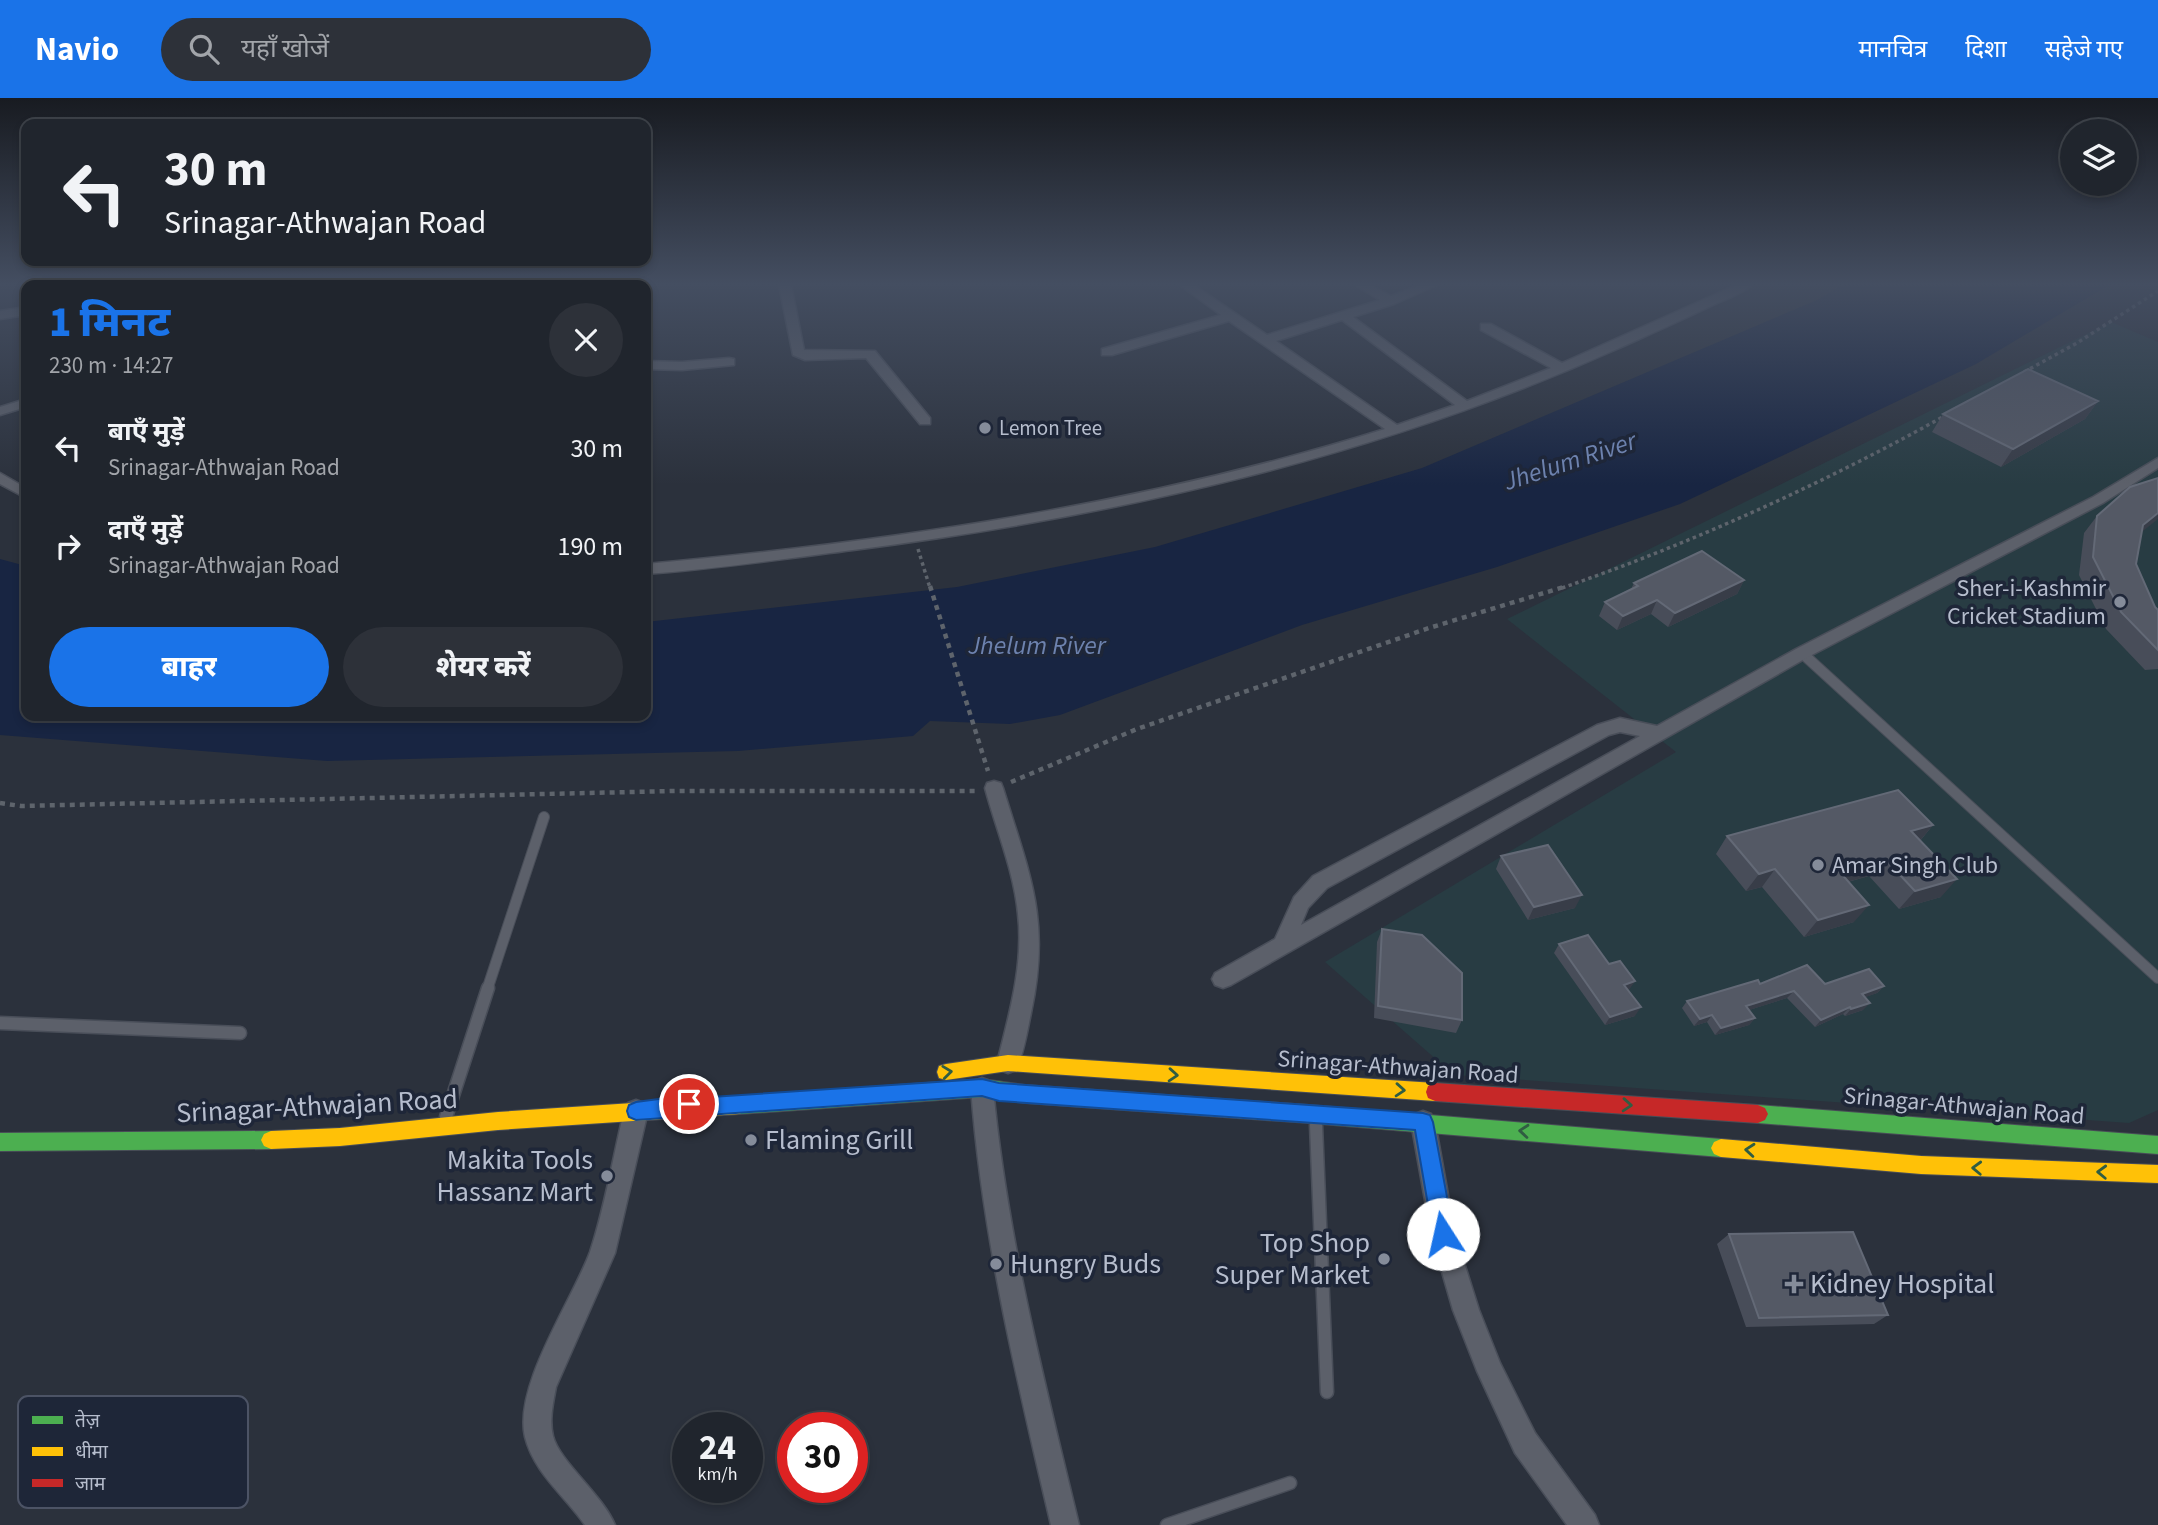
<!DOCTYPE html>
<html lang="hi">
<meta charset="utf-8">
<style>
:root{--surface:#20252d;--page:#2d3139;--text:#f1f3f6;--muted:#a2a5aa;--line:#3d4249;--accent:#1a73e8}
body{margin:0;font-family:"Source Sans 3","Noto Sans Devanagari",sans-serif;background:var(--page);color:var(--text);height:100vh;display:flex;flex-direction:column;font-size:26px;white-space:nowrap}
*{box-sizing:border-box;margin:0}
p{font-size:23px;color:var(--muted)}
.icon{flex:none;width:38px;height:38px;fill:none;stroke:currentColor;stroke-width:2;stroke-linecap:round;stroke-linejoin:round}
.map{position:relative;flex:1;overflow:hidden}
.drawer{position:absolute;left:21px;top:182px;width:630px;height:441px;display:flex;flex-direction:column;background:var(--surface);border-radius:14px;box-shadow:0 4px 10px #0003,0 0 0 2px var(--line)}
.drawer>*{flex:none}
.top-card{position:absolute;left:21px;top:21px;width:630px;height:147px;border-radius:14px;box-shadow:0 4px 10px #0003,0 0 0 2px var(--line);background:#20252d;color:var(--text);overflow:hidden}
.buttons{position:absolute;left:2060px;top:21px;display:grid;gap:14px}
.buttons a{display:grid;place-items:center;width:77px;height:77px;border-radius:50%;background:var(--surface);box-shadow:0 4px 10px #0003,0 0 0 2px var(--line);font-size:35px}
.speed{position:absolute;left:672px;top:1314px;display:flex;gap:14px;font-size:35px;font-weight:700;text-align:center}
.speed>*{display:grid;place-content:center;width:91px;height:91px;border-radius:50%;background:var(--surface);box-shadow:0 4px 10px #0003,0 0 0 2px var(--line);line-height:1}
.speed small{font-size:18px;font-weight:400}
.speed .limit{border:10px solid #d22;background:#fff;color:#111}
.pin{position:absolute;display:grid;place-items:center;width:60px;height:60px;color:#fff;margin:-30px;border:4px solid #fff;border-radius:50%;box-shadow:0 2px 7px #0007}
.me{position:absolute;width:77px;margin:-38px;rotate:350deg;stroke-linejoin:round;filter:drop-shadow(0 0 5px #0008)}
.turn{display:flex;align-items:center;gap:24px;height:147px;padding:0 28px;font-size:32px}
.turn .icon{width:91px;height:91px;stroke-width:2.5}
.turn b{display:block;font-size:49px;line-height:60px}
.round{display:grid;place-items:center;flex:none;width:74px;height:74px;border-radius:37px;background:var(--page)}
.head{display:flex;align-items:center;justify-content:space-between;height:119px;padding:0 28px}
h1{font-size:42px;font-weight:800;line-height:52px;color:var(--accent)}
.cta{display:flex;gap:14px;margin-top:auto;padding:14px 28px}
.cta a{flex:1;height:80px;border-radius:42px;background:var(--accent);color:#fff;font-size:28px;font-weight:800;line-height:80px;text-align:center}
.cta a+a{background:var(--page);color:var(--text)}
ul{padding:0;list-style:none}
li{display:flex;align-items:center;gap:21px;height:98px;padding:0 28px}
li div{flex:1}
li b{display:block;font-size:26px}
li em{font-style:normal}
header{display:flex;align-items:center;gap:42px;box-sizing:border-box;height:98px;padding:0 35px;background:var(--accent);color:#fff}
header strong{font-size:33px}
nav{display:flex;gap:38px;margin-inline-start:auto;font-size:24px}
.search{width:490px;height:63px;background:var(--page);display:flex;align-items:center;gap:18px;box-sizing:border-box;padding:0 24px;border-radius:38px;color:var(--muted);font-size:26px}
.map>svg:first-child{display:block}
.green{fill:#283c43}
.water{fill:#182542}
.lines{fill:none;stroke-linecap:round;stroke-linejoin:round}
.lane-far1-casing{stroke:#494e59;stroke-width:12}
.lane-casing{stroke:#494e59;stroke-width:15}
.street-casing{stroke:#494e59;stroke-width:3}
.fast-casing{stroke:#484d57;stroke-width:2}
.slow-casing{stroke:#484d57;stroke-width:2}
.jam-casing{stroke:#484d57;stroke-width:2}
.path-far1{stroke:#5e646c;stroke-width:3.5;stroke-dasharray:3.5 3.5;stroke-linecap:butt}
.path{stroke:#5e646c;stroke-width:4.5;stroke-dasharray:5 5;stroke-linecap:butt}
.lane-far1{stroke:#5c606a;stroke-width:10}
.lane{stroke:#5c606a;stroke-width:12}
.street{fill:#5c606a;fill-rule:evenodd}
.fast{fill:#4caf50;fill-rule:evenodd}
.slow{fill:#ffc107;fill-rule:evenodd}
.jam{fill:#c62828;fill-rule:evenodd}
.wall{fill:#484d59}
.shaded-wall{fill:#383d48}
.building{fill:#545965;stroke:#636976;stroke-width:2}
.oneway{stroke:#305d42}
.route{fill:#1a73e8;stroke:#114b97;stroke-width:2}
.poi-dot{fill:#858c9a;stroke:#1e2638;stroke-width:2.5}
.labels{text-anchor:middle;dominant-baseline:central;stroke-width:7;stroke-linejoin:round;paint-order:stroke}
.far-poi-label{font-size:21px;fill:#b6bdcd;stroke:#1e2638;text-anchor:start}
.poi-label{font-size:24px;fill:#b6bdcd;stroke:#1e2638;text-anchor:end}
.street-label{font-size:24px;fill:#b6bdcd;stroke:#1e2638}
.water-label{font-size:26px;font-style:italic;fill:#6d82ae;stroke:#1e2638}
.near-street-label{font-size:28px;fill:#b6bdcd;stroke:#1e2638}
.near-poi-label{font-size:28px;fill:#b6bdcd;stroke:#1e2638;text-anchor:start}
.key{fill:#1e2638;stroke:#4c5365;stroke-width:2}
.key-label{font-size:19px;fill:#b6bdcd}
</style>
<header>
<strong>Navio</strong>
<div class="search"><svg class="icon" aria-label="search" viewBox="0 0 24 24"><circle cx="10" cy="10" r="6"/><path d="M15 15l6 6"/></svg>यहाँ खोजें</div>
<nav><a>मानचित्र</a><a>दिशा</a><a>सहेजे गए</a></nav>
</header>
<div class="map">
<svg width="2158" height="1427" viewBox="0 0 2158 1427">
<rect width="100%" height="100%" fill="#2b313c"/>
<path class="green" d="M2111,224L2158,244V1012L2129,1025L1454,977L1325,864L1676,654L1507,521Z"/>
<path class="water" d="M1843,187H2109L1976,266L1680,406L1497,469L1302,527L1060,617L1010,626L930,623L913,638L738,653L327,663L0,637V461L26,468V618H646V524L957,489L1155,449L1422,370L1817,202Z"/>
<g class="lines">
<g class="lane-far1-casing">
<path id="lane-far1" d="M1802,555L2158,880
M487,892L544,719"/>
</g>
<g class="lane-casing">
<path id="lane" d="M0,925L240,935
M446,1019L488,890
M1316,1027L1327,1294
M1167,1427L1290,1385"/>
</g>
<g class="street-casing">
<path id="street" d="M779,187H791L804,252L875,253L930,320V326H920L866,260L805,262L793,257Z
M1180,187H1194L1267,237L1380,202L1355,187H1370L1391,198L1420,187H1437L1394,206L1353,219L1467,303L1551,270L1481,232V226H1491L1562,265L1736,187H1752C1741,196 1724,202 1711,208C1680,223 1648,237 1617,251C1374,360 1116,418 853,452C784,461 715,471 646,476V466C896,443 1145,406 1385,331L1229,223L1112,257H1102V251L1221,217ZM1342,222L1455,307L1397,327L1276,243Z
M26,209V217L0,221V213Z
M729,260L734,261V267L682,272L646,271V263L682,264Z
M26,301V309L0,317V309Z
M2158,360V370L2103,405L1808,559L1231,887L1223,890L1215,887L1212,881L1215,875L1275,841L1294,799L1313,778L1597,627L1620,620L1657,628L1796,551L2093,399ZM1620,634L1640,638L1301,827L1308,810L1327,790L1609,637Z
M0,375L26,390V400L0,386Z
M994,683L1001,685L1003,690C1030,778 1051,821 1031,915C1027,934 1024,955 1016,972L1008,975L1000,972L997,965C1009,917 1024,866 1018,816C1014,773 996,731 985,690L987,685Z
M982,980L990,983L993,990C1007,1139 1044,1282 1079,1427H1051C1017,1282 982,1139 971,990L974,983Z
M636,1002L644,1005L648,1013L615,1155L556,1289C553,1305 549,1322 553,1338C559,1363 602,1396 615,1427H585C565,1398 534,1375 525,1339C513,1288 572,1203 590,1154C605,1109 613,1059 624,1013L628,1005Z
M1423,1013L1431,1016L1435,1024L1455,1136L1479,1212L1500,1265L1535,1335L1595,1417L1599,1427H1567L1515,1355L1477,1273L1453,1212L1431,1136L1411,1024L1415,1016Z"/>
</g>
<g class="fast-casing">
<path id="fast" d="M982,981L1025,987L1032,990L1034,996L1032,1002L1025,1005L982,999L739,1016L732,1013L730,1007L732,1001L739,998Z
M1309,1007L1721,1041L1728,1044L1731,1050L1728,1056L1721,1059L1309,1025L1302,1022L1299,1016L1302,1010Z
M1758,1007L2158,1038V1056L1758,1025L1751,1022L1748,1016L1751,1010Z
M271,1033L278,1036L281,1042L278,1048L271,1051L0,1053V1035Z"/>
</g>
<g class="slow-casing">
<path id="slow" d="M1008,957L1435,985L1442,988L1444,994L1442,1000L1435,1003L1008,973L946,982L939,980L937,974L939,968L946,966Z
M1025,987L1309,1007L1316,1010L1319,1016L1316,1022L1309,1025L1025,1005L1018,1002L1016,996L1018,990Z
M739,998L746,1001L748,1007L746,1013L739,1016L498,1032L340,1048L271,1051L264,1048L261,1042L264,1036L271,1033L340,1030L498,1014Z
M1721,1041L1921,1058L2158,1067V1085L1921,1076L1721,1059L1714,1056L1711,1050L1714,1044Z"/>
</g>
<g class="jam-casing">
<path id="jam" d="M1435,985L1758,1007L1765,1010L1768,1016L1765,1022L1758,1025L1435,1003L1428,1000L1426,994L1428,988Z"/>
</g>
<path class="path-far1" d="M2024,274L2077,245L2158,193
M918,451L930,490
M1562,490C1692,445 1827,384 1946,317"/>
<path class="path" d="M930,488L988,673
M1011,684L1137,631L1429,530L1567,488
M0,705L21,708L675,693H975"/>
<use href="#lane-far1" class="lane-far1"/>
<use href="#lane" class="lane"/>
<use href="#street" class="street"/>
<use href="#fast" class="fast"/>
<use href="#slow" class="slow"/>
<use href="#jam" class="jam"/>
</g>
<path class="wall" d="M2098,303L2085,321L2001,369L1932,334L1943,316Z
M2097,418L2141,434L2136,466L2155,509L2158,512V571L2145,572L2106,531L2079,477L2084,435Z
M1744,482L1737,496L1668,529L1651,516L1617,532L1599,518L1605,504L1631,491L1634,485Z
M1933,727L1920,743L1941,799L1899,811L1869,778L1848,784L1854,824L1804,839L1762,789L1746,793L1716,756L1727,738Z
M1501,758L1575,810L1528,822L1496,771Z
M1382,831L1462,922L1456,935L1374,920L1377,844Z
M1559,846L1635,883L1628,892L1635,918L1605,927L1554,855Z
M1760,886H1825L1884,888L1877,895L1865,899L1863,912L1845,918L1843,916L1815,929L1787,900L1749,912L1755,920L1749,927L1715,937L1707,924L1694,928L1682,910L1687,903Z
M1729,1136L1888,1217L1874,1226L1746,1229L1717,1146Z"/>
<path class="shaded-wall" d="M2098,303L2085,321L2001,369L2013,351Z
M2158,415V421L2128,445L2143,427Z
M1744,482L1737,496L1668,529L1675,515Z
M1657,502L1651,516L1617,532L1623,518Z
M1933,727L1918,745L1911,733Z
M1884,760L1869,778L1825,790L1839,773Z
M1775,771L1762,789L1746,793L1759,776Z
M1957,781L1941,799L1899,811L1915,793Z
M1582,797L1575,810L1528,822L1534,809Z
M1869,807L1854,824L1804,839L1818,822Z
M1635,883L1629,892L1619,895L1624,887Z
M1884,888L1877,895L1855,903L1862,896Z
M1794,893L1787,900L1740,915L1746,908Z
M1870,905L1863,912L1845,918L1851,911Z
M1641,909L1635,918L1605,927L1610,919Z
M1850,909L1843,916L1815,929L1821,922Z
M1712,917L1707,924L1694,928L1700,921Z
M1755,920L1749,927L1715,937L1721,930Z"/>
<path class="building" d="M2028,271L2098,303L2013,351L1943,316Z
M2158,380V415L2143,427L2136,466L2155,509L2158,512V552L2121,514L2093,459L2097,418L2130,389Z
M1702,453L1744,482L1675,515L1657,502L1623,518L1605,504L1638,488L1634,485Z
M1898,692L1933,727L1911,733L1957,781L1915,793L1884,760L1839,773L1869,807L1818,822L1775,771L1759,776L1727,738Z
M1548,747L1582,797L1534,809L1501,758Z
M1382,831L1422,837L1462,875V922L1378,908Z
M1588,837L1609,866L1620,863L1635,883L1624,887L1641,909L1610,919L1559,846Z
M1807,867L1825,886L1869,871L1884,888L1862,896L1870,905L1851,911L1850,909L1821,922L1794,893L1746,908L1755,920L1721,930L1712,917L1700,921L1687,903L1758,882L1760,886Z
M1853,1134L1888,1217L1759,1220L1729,1136Z"/>
<defs><path id="oneway-chevron" d="M-2-3.5L2.5 0L-2 3.5" fill="none" stroke-width="1.6" stroke-linecap="round" stroke-linejoin="round" transform="scale(1.75)"/></defs>
<g class="oneway">
<use href="#oneway-chevron" transform="translate(947 974) rotate(-7)"/>
<use href="#oneway-chevron" transform="translate(1173 977) rotate(4)"/>
<use href="#oneway-chevron" transform="translate(1400 992) rotate(4)"/>
<use href="#oneway-chevron" transform="translate(1627 1007) rotate(4)"/>
<use href="#oneway-chevron" transform="translate(1524 1033) rotate(-175)"/>
<use href="#oneway-chevron" transform="translate(1750 1052) rotate(-175)"/>
<use href="#oneway-chevron" transform="translate(1977 1070) rotate(-178)"/>
<use href="#oneway-chevron" transform="translate(2102 1074) rotate(-178)"/>
</g>
<linearGradient id="sky" x2="0" y2="1"><stop stop-color="#181b21"/><stop offset="0.48" stop-color="#444e61"/><stop offset="1" stop-color="#444e61" stop-opacity="0"/></linearGradient>
<rect width="2158" height="387" fill="url(#sky)"/>
<path class="route" d="M982,981L999,985L1423,1015L1430,1017L1433,1024L1454,1136L1451,1143L1443,1146L1436,1143L1433,1136L1415,1032L999,1003L982,998L636,1022L629,1019L627,1013L629,1007L636,1004L689,997L696,1000Z"/>
<g class="poi-dot">
<circle cx="985" cy="330" r="7"/>
<circle cx="2120" cy="504" r="7"/>
<circle cx="1818" cy="767" r="7"/>
<circle cx="751" cy="1042" r="7"/>
<circle cx="607" cy="1078" r="7"/>
<circle cx="1384" cy="1161" r="7"/>
<circle cx="996" cy="1166" r="7"/>
<path d="M1790.5 1175.5h7v7h7v7h-7v7h-7v-7h-7v-7h7z"/>
</g>
<g class="labels">
<g class="far-poi-label">
<text x="999" y="330">Lemon Tree</text>
</g>
<g class="poi-label">
<text x="2106" y="490">Sher-i-Kashmir<tspan x="2106" dy="28">Cricket Stadium</tspan></text>
<text x="1832" y="767" text-anchor="start">Amar Singh Club</text>
</g>
<g class="street-label">
<text transform="translate(1398 969) rotate(4)">Srinagar-Athwajan Road</text>
<text transform="translate(1964 1008) rotate(5)">Srinagar-Athwajan Road</text>
</g>
<g class="water-label">
<text transform="translate(1570 363) rotate(-18)">Jhelum River</text>
<text x="1037" y="547">Jhelum River</text>
</g>
<g class="near-street-label">
<text transform="translate(317 1008) rotate(-3)">Srinagar-Athwajan Road</text>
</g>
<g class="near-poi-label">
<text x="765" y="1042">Flaming Grill</text>
<text x="593" y="1062" text-anchor="end">Makita Tools<tspan x="593" dy="32">Hassanz Mart</tspan></text>
<text x="1370" y="1145" text-anchor="end">Top Shop<tspan x="1370" dy="32">Super Market</tspan></text>
<text x="1010" y="1166">Hungry Buds</text>
<text x="1810" y="1186">Kidney Hospital</text>
</g>
</g>
<rect x="18" y="1298" width="230" height="112" rx="10" class="key"/>
<rect x="32" y="1318" width="31" height="8" fill="#4caf50"/>
<rect x="32" y="1349" width="31" height="9" fill="#ffc107"/>
<rect x="32" y="1381" width="31" height="8" fill="#c62828"/>
<g class="key-label">
<text x="75" y="1329">तेज़</text>
<text x="75" y="1360">धीमा</text>
<text x="75" y="1392">जाम</text>
</g>
</svg>
<div class="buttons">
<a><svg class="icon" aria-label="layers" viewBox="0 0 24 24"><path d="M12 4l9 5-9 5-9-5zM3 14l9 5 9-5"/></svg></a>
</div>
<div class="speed"><div>24<small>km/h</small></div><div class="limit">30</div></div>
<div class="pin" style="left:689px;top:1006px;background:#d93025"><svg class="icon" aria-label="arrive" viewBox="0 0 24 24"><path d="M6 21V4h12l-3 4 3 4H6"/></svg></div>
<svg class="me" style="left:1443px;top:1136px" viewBox="-20 -20 40 40"><circle r="19" fill="#fff"/><path d="M0-13L10 11 0 6-10 11z" fill="#1a73e8"/></svg>
<div class="top-card">
<div class="turn"><svg class="icon" aria-label="left" viewBox="0 0 24 24"><path d="M17 20v-9H6M10 6l-5 5 5 5"/></svg><div><b>30 m</b>Srinagar-Athwajan Road</div></div>
</div>
<section class="drawer">
<div class="head"><div><h1>1 मिनट</h1><p>230 m · 14:27</p></div><a class="round"><svg class="icon" aria-label="close" viewBox="0 0 24 24"><path d="M6 6l12 12M18 6L6 18"/></svg></a></div>
<ul>
<li><svg class="icon" aria-label="left" viewBox="0 0 24 24"><path d="M17 20v-9H6M10 6l-5 5 5 5"/></svg><div><b>बाएँ मुड़ें</b><p>Srinagar-Athwajan Road</p></div><em>30 m</em></li>
<li><svg class="icon" aria-label="right" viewBox="0 0 24 24"><path d="M7 20v-9h11M14 6l5 5-5 5"/></svg><div><b>दाएँ मुड़ें</b><p>Srinagar-Athwajan Road</p></div><em>190 m</em></li>
</ul>
<div class="cta"><a>बाहर</a><a>शेयर करें</a></div>
</section>
</div>
